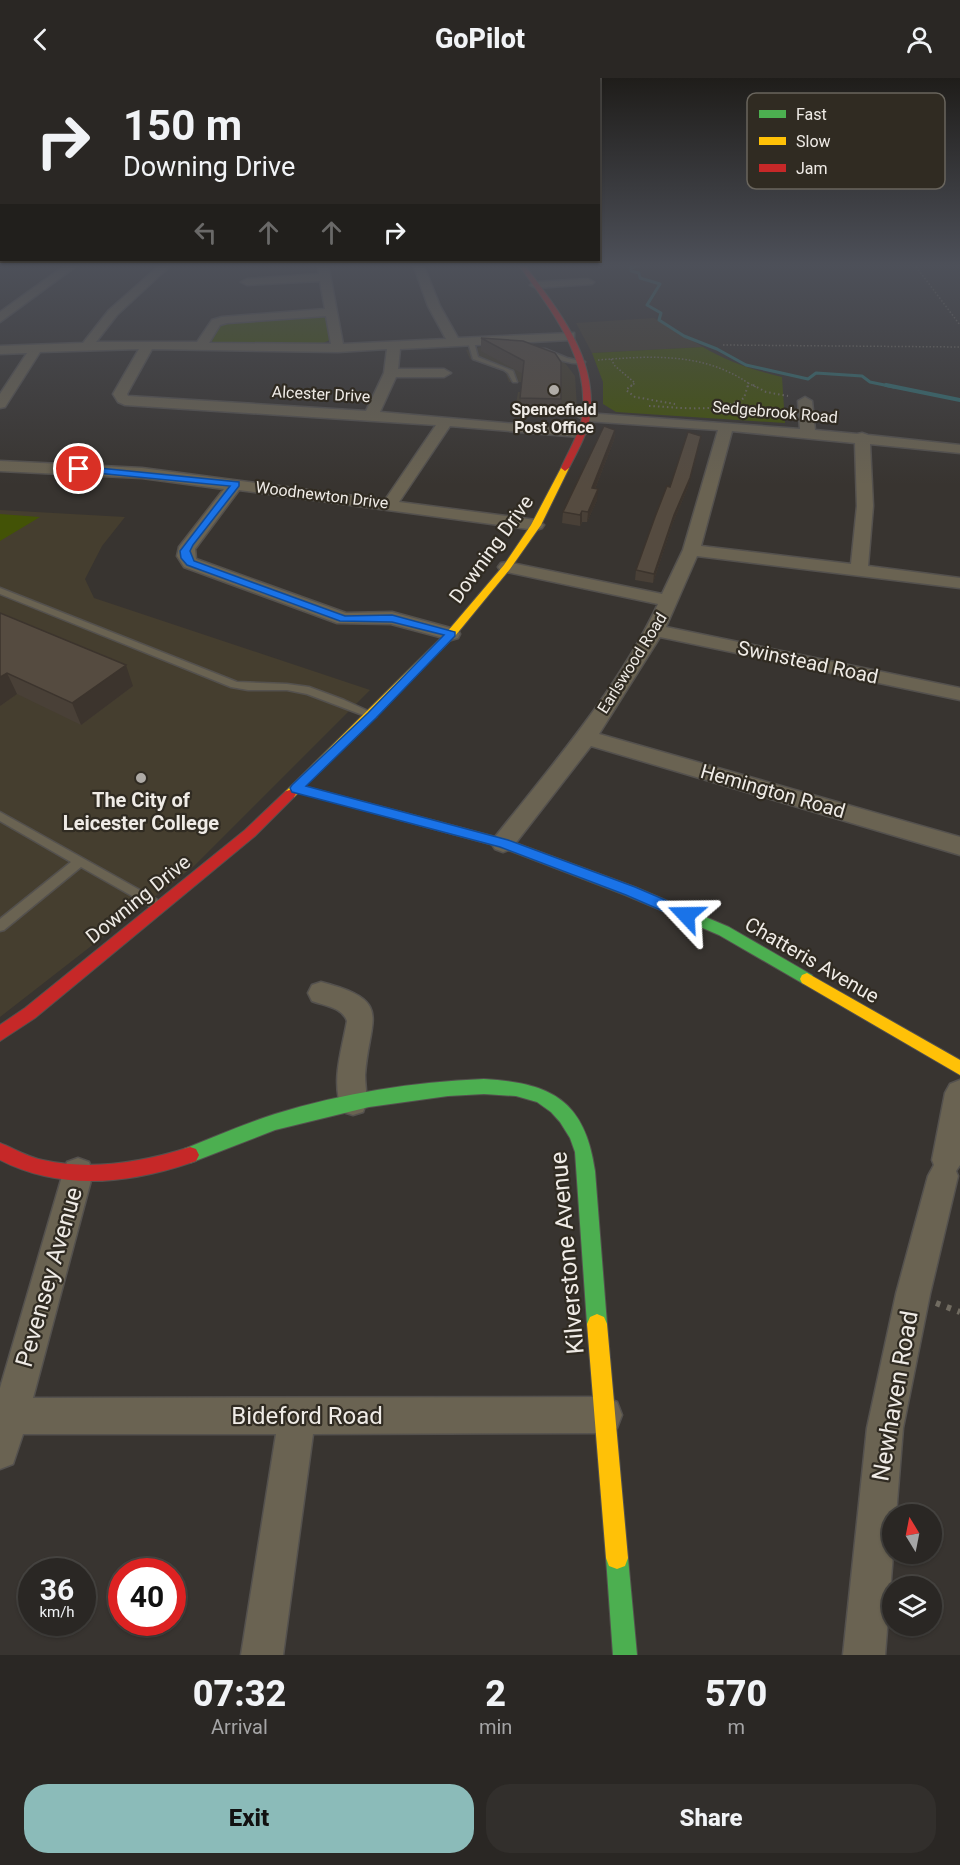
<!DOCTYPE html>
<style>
:root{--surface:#2a2724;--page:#322f2c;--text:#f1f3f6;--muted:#a5a5a6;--line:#464441;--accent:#8bbbb9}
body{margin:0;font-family:Roboto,sans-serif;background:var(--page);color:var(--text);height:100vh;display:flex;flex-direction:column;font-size:22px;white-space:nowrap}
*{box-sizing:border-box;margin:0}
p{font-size:20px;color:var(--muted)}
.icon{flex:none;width:33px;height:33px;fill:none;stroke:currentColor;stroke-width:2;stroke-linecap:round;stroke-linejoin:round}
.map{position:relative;height:1577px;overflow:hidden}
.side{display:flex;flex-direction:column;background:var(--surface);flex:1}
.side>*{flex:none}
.guide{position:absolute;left:0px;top:0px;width:600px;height:183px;box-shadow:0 2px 4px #0004,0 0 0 2px var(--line);background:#2a2724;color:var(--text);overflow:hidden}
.needle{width:39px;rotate:350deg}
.tools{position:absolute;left:882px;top:1426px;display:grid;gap:12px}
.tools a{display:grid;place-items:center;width:60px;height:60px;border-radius:50%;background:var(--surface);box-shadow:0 2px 4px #0004,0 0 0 2px var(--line);font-size:30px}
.speed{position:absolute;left:18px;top:1480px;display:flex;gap:12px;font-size:30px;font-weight:700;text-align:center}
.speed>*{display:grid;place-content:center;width:78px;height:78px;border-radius:50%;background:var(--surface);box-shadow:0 2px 4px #0004,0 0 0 2px var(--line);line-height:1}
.speed small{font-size:15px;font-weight:400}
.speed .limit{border:9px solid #d22;background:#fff;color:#111}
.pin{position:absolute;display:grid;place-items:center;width:51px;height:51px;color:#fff;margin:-26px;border:3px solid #fff;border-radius:50%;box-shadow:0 2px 6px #0007}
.me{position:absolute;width:66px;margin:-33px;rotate:293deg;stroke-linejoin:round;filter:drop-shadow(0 0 4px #0008)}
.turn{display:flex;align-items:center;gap:21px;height:126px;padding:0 24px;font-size:27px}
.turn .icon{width:78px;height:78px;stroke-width:2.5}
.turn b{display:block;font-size:42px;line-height:51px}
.lanes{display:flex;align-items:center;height:57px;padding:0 24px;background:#0003;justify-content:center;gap:30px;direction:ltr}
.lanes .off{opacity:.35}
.eta{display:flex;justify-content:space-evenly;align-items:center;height:102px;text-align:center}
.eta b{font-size:36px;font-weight:800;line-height:42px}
.action{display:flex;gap:12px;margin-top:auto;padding:12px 24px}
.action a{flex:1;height:69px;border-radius:24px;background:var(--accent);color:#111;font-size:24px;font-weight:800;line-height:69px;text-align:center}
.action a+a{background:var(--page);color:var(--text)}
header{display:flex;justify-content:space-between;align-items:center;height:78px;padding:0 24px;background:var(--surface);font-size:27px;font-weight:800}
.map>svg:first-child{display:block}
.built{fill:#453e2f}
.green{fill:#435306}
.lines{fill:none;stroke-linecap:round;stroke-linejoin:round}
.stream-far1{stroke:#336e70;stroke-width:3}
.stream{stroke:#336e70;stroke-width:4}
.lane-casing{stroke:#54514e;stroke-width:3}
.street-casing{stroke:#54514e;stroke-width:3}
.fast-casing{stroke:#54514e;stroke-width:2}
.slow-casing{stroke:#54514e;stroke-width:2}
.jam-casing{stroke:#54514e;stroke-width:2}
.path-far2{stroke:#716c61;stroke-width:1.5;stroke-dasharray:1.5 2;stroke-linecap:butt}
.path-far1{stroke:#716c61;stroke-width:2;stroke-dasharray:1.5 3;stroke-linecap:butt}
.path{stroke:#716c61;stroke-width:6;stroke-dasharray:4.5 7;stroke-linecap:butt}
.lane{fill:#6a6352;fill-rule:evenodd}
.street{fill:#6a6352;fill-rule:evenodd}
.fast{fill:#4caf50;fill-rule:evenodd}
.slow{fill:#ffc107;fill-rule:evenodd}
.jam{fill:#c62828;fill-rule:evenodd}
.wall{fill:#494037}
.shaded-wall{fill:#3c342d}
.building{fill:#554b40;stroke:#3c342d;stroke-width:1.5}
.route{fill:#1a73e8;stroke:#114b97;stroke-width:1.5}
.poi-dot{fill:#afaba6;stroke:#302b22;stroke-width:2}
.labels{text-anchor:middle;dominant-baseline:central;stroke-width:4.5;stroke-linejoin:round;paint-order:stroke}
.far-street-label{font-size:16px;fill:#efebe6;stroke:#302b22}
.far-poi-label{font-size:16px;font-weight:bold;fill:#efebe6;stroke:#302b22}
.street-label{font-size:20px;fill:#efebe6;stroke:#302b22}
.poi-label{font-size:20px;font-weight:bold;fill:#efebe6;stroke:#302b22}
.near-street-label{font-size:24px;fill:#efebe6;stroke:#302b22}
.key{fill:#302b22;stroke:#69655d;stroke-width:1.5}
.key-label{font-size:16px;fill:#efebe6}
</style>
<header><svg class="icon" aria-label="back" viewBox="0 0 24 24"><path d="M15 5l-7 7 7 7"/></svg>GoPilot<svg class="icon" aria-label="person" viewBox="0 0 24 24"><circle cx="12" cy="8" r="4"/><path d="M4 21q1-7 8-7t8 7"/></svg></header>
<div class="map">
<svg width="960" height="1577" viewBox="0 0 960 1577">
<rect width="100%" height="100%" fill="#383430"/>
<path class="built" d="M654,240L703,269L592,275L576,245Z
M485,268L557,280L565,285L575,298L577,329L575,336L515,332L518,314H523L524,304H509L505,294L470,281L466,272Z
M0,432L125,439L102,468L85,501L94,520L370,612L194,788L0,939Z"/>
<path class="green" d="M322,237L327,238L330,262L321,266H216L210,262L216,251L228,243Z
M703,269C728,284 753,292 782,299L785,345L616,334L603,326V304L592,275Z
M0,436L40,439L0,463Z"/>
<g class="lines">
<path class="stream-far1" d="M642,186L631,190V193L639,195L640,200L660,206L647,227L661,235L659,242L684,258L717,271L746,287L808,301L816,295L862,298L870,304L894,309"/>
<path class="stream" d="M886,307L960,322"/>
<g class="lane-casing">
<path id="lane" d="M471,262L474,264L478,279L513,293L517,304H513L508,295L504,292L473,281L468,264Z
M541,271H545L567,280L585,284C571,289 554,279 541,273Z
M0,510L237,604L287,606L309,609L344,622L377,637L376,639H368L307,616L287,612H248L231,609L0,516Z
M0,734L163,825L165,828L163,831H155L81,789L4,852L0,853V841L71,784L0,743Z"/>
</g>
<g class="street-casing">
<path id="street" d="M67,186H79L0,244V234Z
M161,186H172L117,237L96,264H197L212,242L222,239L325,231L320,203L247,207L241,204L247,201L319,196L318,186H328L343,266L446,261L428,228L413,186H423L440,228L458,260L574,255V261L570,262L400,271L398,291H444L451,295L444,299H396L380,334L585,352L587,355L580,359L450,348L399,424L536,442L544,447L542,450L536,452L239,412L195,471L196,481L346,535L392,534L458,552L460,556L458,560L451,562L391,546L337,545L184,489L177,478L179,469L224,411L142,400L0,393V383L142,390L385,422L436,347L125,327L118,324L113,316L139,271L40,274L5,329L0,330V316L27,275L0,276V268L83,265L109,232ZM326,238L331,266L209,265L220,247L227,245ZM152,271L338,274L387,271L384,295L366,333L128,318L127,316Z
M588,201L594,204L592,206L536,210L530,207L536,204Z
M805,319L812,323L815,352L857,356L862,355L868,357L960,367V375L870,366L873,428L868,488L960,500V510L697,478L666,549L960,610V622L660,559L599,656L960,759V777L591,668L511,771L503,774L495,771L491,765L495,759C553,686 618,611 658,526L507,494L501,493L498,489L501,485L507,484L662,516L683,472L718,352L586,343L579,339L586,335L800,351L798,323ZM732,353L855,365L857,428L851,486L701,468Z
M321,904C395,923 369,939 365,997C365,1011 369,1021 363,1034L353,1037L343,1034C330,1005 342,972 347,943C342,929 325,928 312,923L308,915L312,907Z
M960,1002V1087L956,1093L958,1098L930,1216L903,1350L896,1437H892L893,1476L885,1577H843L867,1350L896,1216L928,1098L934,1087L932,1082L945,1015L950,1006Z
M78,1080L89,1084L93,1095L33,1320L604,1319L617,1324L622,1337L617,1350L604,1355L313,1356L283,1577H241L276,1356H23L13,1386L0,1391V1310L63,1095L67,1084Z"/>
</g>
<g class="fast-casing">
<path id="fast" d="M296,706L508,762L635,809L729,849L812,897L814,901L812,905L807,907L802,905L719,857L625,817L500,769L292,713L290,710Z
M484,1001C551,1005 585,1022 595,1093L607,1246L604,1253L597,1256L590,1253L587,1246L575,1074L570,1060L560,1044L551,1034L537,1024L516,1018L484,1016L448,1018L369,1029L275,1052L190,1085L184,1083L181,1077L184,1071C214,1059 244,1046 275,1036C343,1015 413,1004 484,1001Z
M617,1469L625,1472L628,1480L637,1577H613L606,1480L609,1472Z"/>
</g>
<g class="slow-casing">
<path id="slow" d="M565,387L569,390L541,447L510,491L455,558L294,719H286L284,716L286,713L447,554L504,487L531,447L561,390Z
M807,895L960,982V997L802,905L800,901L802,897Z
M597,1236L604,1239L607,1246L628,1480L625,1488L617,1491L609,1488L606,1480L587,1246L590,1239Z"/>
</g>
<g class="jam-casing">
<path id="jam" d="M518,186H524C557,231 598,279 590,339C587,357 577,374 569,390L565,393L561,390C568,374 579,357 582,339C591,280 550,231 518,186Z
M290,712L294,713L296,716L294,719L255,758L35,940L0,963V947L25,930L245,752L286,713Z
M0,1065C15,1071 28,1079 43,1082C92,1093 143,1084 190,1069L196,1071L199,1077L196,1083L190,1085C128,1106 60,1113 0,1082Z"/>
</g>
<path class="path-far2" d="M914,186L960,247
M723,267L960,269
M611,281L615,288L635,305L630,309
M598,282C650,278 703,274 748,305V309
M748,305L756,309"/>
<path class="path-far1" d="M632,307L626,312L635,319L675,326
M753,307L766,314L788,318
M649,328C678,329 718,336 744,320L748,307"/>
<path class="path" d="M936,1225L960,1234"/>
<use href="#lane" class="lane"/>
<use href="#street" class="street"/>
<use href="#fast" class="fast"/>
<use href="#slow" class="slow"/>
<use href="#jam" class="jam"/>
</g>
<path class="wall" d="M481,260L523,263L561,321L560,336L520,334L523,296L481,273Z
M615,352L614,362L595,411L597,422L587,444H582L580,448L562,445L563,434Z
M701,358L688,409L672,447L653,505L635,502L636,492L670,409Z
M0,535L133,608L81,647L17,616L0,628Z"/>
<path class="shaded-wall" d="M615,352L614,362L591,421L592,410Z
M701,358L688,409L672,447L653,505L654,496Z
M598,411L597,422L587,444L588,434Z
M582,433V444L580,448V437Z
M126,587L133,608L81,647L72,625Z
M7,595L17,616L0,628V599Z"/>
<path class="building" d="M481,260L523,263L555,275L561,284V321L520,320L524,283Z
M604,348L615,352L592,410L598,411L588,434L582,433L580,437L563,434Z
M688,354L701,358L690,400L674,437L654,496L636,492L655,439L667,408L670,409Z
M0,535L126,587L72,625L7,595L0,599Z"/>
<linearGradient id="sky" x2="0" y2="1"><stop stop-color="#1f1d1a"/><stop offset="0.46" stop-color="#4d5059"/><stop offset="1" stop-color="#4d5059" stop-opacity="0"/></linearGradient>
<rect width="960" height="407" fill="url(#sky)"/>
<path class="route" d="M79,388L239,404V408L193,467L190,473L194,483L345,538L392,537L455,554V558L376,640L306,708L508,762L635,809L691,833L694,837L691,841H681L626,817L500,769L292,714L290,710L292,707L368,635L444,557L392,544L340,543L187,487L181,480L180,473L230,408L76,393L75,391Z"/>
<g class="poi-dot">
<circle cx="554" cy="312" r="6"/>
<circle cx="141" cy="700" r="6"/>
</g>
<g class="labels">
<g class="far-street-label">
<text transform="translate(321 316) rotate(3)">Alcester Drive</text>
<text transform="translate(775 334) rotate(5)">Sedgebrook Road</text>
<text transform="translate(322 417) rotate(7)">Woodnewton Drive</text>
<text transform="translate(632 585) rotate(-58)">Earlswood Road</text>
</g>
<g class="far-poi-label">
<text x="554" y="331">Spencefield<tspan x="554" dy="18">Post Office</tspan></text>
</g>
<g class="street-label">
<text transform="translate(491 471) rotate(-54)">Downing Drive</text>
<text transform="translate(808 584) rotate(12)">Swinstead Road</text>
<text transform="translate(773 713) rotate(16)">Hemington Road</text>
<text transform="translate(138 821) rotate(-39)">Downing Drive</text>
<text transform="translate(812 882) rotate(30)">Chatteris Avenue</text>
</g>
<g class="poi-label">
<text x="141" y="722">The City of<tspan x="141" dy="23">Leicester College</tspan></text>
</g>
<g class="near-street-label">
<text transform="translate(567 1175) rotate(-95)">Kilverstone Avenue</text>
<text transform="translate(49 1199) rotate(-74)">Pevensey Avenue</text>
<text transform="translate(895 1318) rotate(-80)">Newhaven Road</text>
<text x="307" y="1338">Bideford Road</text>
</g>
</g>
<rect x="747" y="15" width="198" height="96" rx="9" class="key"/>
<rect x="759" y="32" width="27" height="8" fill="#4caf50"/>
<rect x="759" y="59" width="27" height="8" fill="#ffc107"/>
<rect x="759" y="86" width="27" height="8" fill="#c62828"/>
<g class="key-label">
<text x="796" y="42">Fast</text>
<text x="796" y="69">Slow</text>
<text x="796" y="96">Jam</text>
</g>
</svg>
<div class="tools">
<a><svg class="needle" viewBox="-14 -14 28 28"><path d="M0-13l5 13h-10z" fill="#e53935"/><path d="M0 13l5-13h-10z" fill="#a5a5a6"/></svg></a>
<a><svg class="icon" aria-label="layers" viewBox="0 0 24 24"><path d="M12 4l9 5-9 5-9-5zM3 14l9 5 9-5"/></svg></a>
</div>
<div class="speed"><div>36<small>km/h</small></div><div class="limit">40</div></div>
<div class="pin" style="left:79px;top:391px;background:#d93025"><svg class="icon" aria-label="arrive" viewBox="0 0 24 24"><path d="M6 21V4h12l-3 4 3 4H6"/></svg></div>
<svg class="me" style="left:686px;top:837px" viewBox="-20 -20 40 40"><path d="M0-17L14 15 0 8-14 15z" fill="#1a73e8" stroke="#fff" stroke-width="4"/></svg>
<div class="guide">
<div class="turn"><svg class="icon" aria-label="right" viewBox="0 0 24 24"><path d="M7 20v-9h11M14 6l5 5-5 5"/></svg><div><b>150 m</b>Downing Drive</div></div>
<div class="lanes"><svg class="icon off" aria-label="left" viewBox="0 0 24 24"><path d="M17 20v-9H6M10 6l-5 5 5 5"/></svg><svg class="icon off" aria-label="ahead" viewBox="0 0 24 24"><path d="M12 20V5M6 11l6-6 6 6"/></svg><svg class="icon off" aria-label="ahead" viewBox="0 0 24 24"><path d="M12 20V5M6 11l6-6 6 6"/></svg><svg class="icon" aria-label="right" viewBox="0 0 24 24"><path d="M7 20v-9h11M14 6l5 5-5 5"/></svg></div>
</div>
</div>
<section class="side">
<div class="eta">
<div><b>07:32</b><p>Arrival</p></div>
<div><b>2</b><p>min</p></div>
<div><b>570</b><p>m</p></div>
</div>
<div class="action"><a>Exit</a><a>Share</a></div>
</section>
